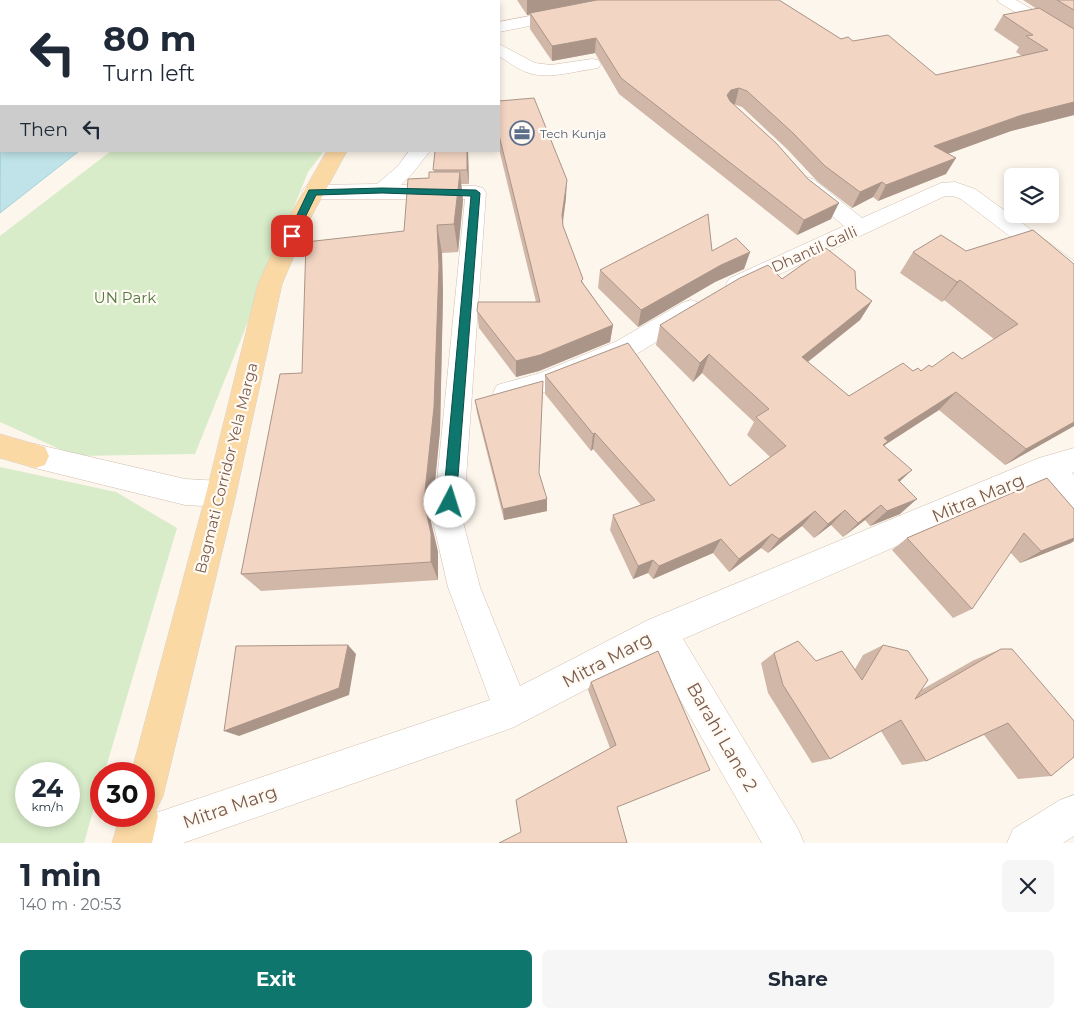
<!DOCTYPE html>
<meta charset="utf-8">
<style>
:root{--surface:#fff;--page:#f6f6f7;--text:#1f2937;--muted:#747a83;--accent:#0f766e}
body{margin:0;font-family:Montserrat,sans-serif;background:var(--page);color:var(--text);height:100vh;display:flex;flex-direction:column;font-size:19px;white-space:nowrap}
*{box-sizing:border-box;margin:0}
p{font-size:16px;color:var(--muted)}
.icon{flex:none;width:28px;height:28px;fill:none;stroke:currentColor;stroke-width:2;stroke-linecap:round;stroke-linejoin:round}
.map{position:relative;height:843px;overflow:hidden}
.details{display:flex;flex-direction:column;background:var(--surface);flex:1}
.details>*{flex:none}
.top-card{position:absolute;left:0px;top:0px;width:500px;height:152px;box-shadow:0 2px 8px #0003;background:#fff;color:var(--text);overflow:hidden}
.tools{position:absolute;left:1004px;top:168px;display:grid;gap:10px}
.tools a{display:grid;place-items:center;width:55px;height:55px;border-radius:8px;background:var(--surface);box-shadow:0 2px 8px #0003;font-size:25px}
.speed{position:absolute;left:15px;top:762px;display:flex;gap:10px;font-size:25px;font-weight:700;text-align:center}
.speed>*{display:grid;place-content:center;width:65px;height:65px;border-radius:50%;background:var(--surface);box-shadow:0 2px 8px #0003;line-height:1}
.speed small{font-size:12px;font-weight:400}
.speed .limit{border:8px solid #d22;background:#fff;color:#111}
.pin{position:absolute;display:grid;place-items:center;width:42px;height:42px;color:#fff;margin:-21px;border-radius:10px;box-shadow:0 2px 8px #0006}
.me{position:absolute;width:55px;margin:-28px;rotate:5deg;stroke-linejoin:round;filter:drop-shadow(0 0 4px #0008)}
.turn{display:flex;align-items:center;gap:18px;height:105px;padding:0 20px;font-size:22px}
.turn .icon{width:65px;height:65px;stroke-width:2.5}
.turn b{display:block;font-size:35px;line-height:42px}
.then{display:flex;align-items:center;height:48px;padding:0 20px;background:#0003;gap:10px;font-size:19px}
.round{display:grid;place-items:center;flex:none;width:52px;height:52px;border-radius:8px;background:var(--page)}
.head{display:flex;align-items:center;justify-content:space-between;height:85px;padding:0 20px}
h1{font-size:30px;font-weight:700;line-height:38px}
.primary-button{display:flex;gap:10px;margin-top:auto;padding:10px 20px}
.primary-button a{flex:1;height:58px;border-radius:8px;background:var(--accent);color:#fff;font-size:20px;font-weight:700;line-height:58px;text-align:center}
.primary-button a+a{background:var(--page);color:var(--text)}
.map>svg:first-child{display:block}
.green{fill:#d8ecc9;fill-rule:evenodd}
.water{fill:#bfe3e8;stroke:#a5d3da}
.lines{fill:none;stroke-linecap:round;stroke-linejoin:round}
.minor-casing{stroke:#d1beb0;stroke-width:1}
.major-casing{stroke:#dad1cd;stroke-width:1}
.minor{fill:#fff;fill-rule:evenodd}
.major{fill:#fbd9a5;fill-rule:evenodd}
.wall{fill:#d1b7a8}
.shaded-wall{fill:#aa9588}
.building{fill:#f3d5c3;stroke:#aa9588}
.route{fill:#0f766e;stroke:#0a4d48}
.labels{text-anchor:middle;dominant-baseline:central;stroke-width:4.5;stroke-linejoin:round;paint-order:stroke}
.far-service-label{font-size:12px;fill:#4e5e75;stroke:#fffaf3;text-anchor:start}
.street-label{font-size:15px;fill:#7a5c4d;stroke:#fffaf3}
.park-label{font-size:15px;fill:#537a41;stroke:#fffaf3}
.near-street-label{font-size:18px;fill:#7a5c4d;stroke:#fffaf3}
</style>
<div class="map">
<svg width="1074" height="843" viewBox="0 0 1074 843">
<rect width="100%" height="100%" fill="#fdf6ec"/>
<path class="green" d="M111,151H324L308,172L195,454L75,456L0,422V236Z
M0,467L116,492L177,528L104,774H101V783L84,843H0ZM26,774H69V816H26Z"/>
<path class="water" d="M1,114V151H79L0,213Z"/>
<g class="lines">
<g class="minor-casing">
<path id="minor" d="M613,0H645L642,3L637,5L499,32V22Z
M997,0H1016L1074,34V46L1068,45L1000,3Z
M499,44L535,63L551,65L592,59L598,60L601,64L598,68L592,69C571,72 546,80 526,72C516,68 507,61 499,56Z
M409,151H430L412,174L401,185L476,186L483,188L486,193L463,522L480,587L520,686L648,620L1039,458L1074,448V472L1072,473L1074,475V509L1064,505L1044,482L683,639L798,829L804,843H762L654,654L512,728L183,843H113L118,827L132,821L490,700L448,587L433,522L465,199H312L305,197L302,192L305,187L312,185L377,184L398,166Z
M806,177L813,179L862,218L941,183L955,182L975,189L1074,261V281L1066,279L961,199L953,196H945L746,290L738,292L730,290L726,284L730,278L844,226L799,189L796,184L799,179Z
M691,300L700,303L703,309L700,315L635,355L554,389L506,404L497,401L493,393L497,385L540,373L617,341L682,303Z
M35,444L185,479L221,481L231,485L236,494L231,503L221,507L185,505L35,468L25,465L21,456L25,447Z
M1074,795V836L1063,843H1007L1013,829L1060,800Z"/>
</g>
<g class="major-casing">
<path id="major" d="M327,151H347L310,219L282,284L236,494L163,796L156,810L158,816L152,843H112L120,816H144V774H131L206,494L258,284L288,219Z
M0,434L45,447L49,456L45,465L35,468L0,458Z"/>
</g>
<use href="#minor" class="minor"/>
<use href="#major" class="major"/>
</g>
<path class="wall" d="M517,0H779L841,39L853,41L936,75L1022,56L1016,52L1019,47L994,30L1003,15L1037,9L1023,0H1074V115L1011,131L948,154L946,174L878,201L873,197L852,208L818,182L787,149L742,107L733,104L831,219L797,235L619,94L595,53L552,61L530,29V14L527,15Z
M499,101L566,198L563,223V226L583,283L613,325L610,342L539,371L516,377L479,328L477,311L536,302L499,149Z
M435,151H468L469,184H461L463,201L458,252L442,253L443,294L440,431L431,522L438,552V580L261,591L241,574L302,373L404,231L429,178L434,172Z
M1033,230L1074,426L1005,465L939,410L884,445L900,481V514L870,526L865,520L843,537L831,525L814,538L802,526L768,553L761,548L729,572L713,553L653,579L648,573L633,579L610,530L613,515L641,505L593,449L591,451L545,394V375L730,486L770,457L747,435L754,422L702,373L693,382L656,345L660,325L782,279L856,289L872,301L860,320L808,362L849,396L913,371H921L962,359L994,339L944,300L942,302L900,273L913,252L966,251Z
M712,251L750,252L744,269L715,282L638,327L598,288L600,270Z
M475,400L547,499V511L504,520L477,413Z
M1047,478L1071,543L1020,563L1010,552L972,609L953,618L892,550L907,538Z
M883,645L921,690L974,660L1001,649L1051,776L1018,779L984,735L926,761L902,765L881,731L830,759L812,763L768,693L761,663L774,653L855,669L863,655Z
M591,682L710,770L521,832L610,748L588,690Z"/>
<path class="shaded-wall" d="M0,0H45L42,1H1V19H0Z
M527,0H603L527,15Z
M0,36H1V61H0Z
M596,38L595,53L552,61V46Z
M739,88L735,104L726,106L727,95L731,90Z
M1074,102V115L1011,131L925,162L934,146L1022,115Z
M467,151H468L469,184L467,170Z
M956,158L946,174L878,201L886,185Z
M460,172L463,201L458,252L454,224Z
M567,180L566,198L561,233L562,215Z
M882,182L873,197L852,208L860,192Z
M839,203L831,219L797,235L804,220Z
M437,225L442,253L443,294L440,431L431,522L438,552V580L431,562L424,501Z
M750,252L744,269L715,282L638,327L641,310L721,265Z
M960,280L944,300L942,302L957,282Z
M872,301L860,320L791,375L802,357Z
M613,325L610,342L539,371L516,377V361Z
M709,354L702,373L693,382L700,363Z
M956,392L939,410L885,445L873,458L884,438Z
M1074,422V426L1005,465L1026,449Z
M595,433L593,449L591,451L593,434Z
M912,470L895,486L898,480Z
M547,499V511L504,520L503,509Z
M917,499L900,514L870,526L887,511Z
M881,505L865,520L843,537L858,523Z
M845,510L831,525L814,538L828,524Z
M815,511L802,526L768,553L779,539Z
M772,534L761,548L729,572L739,559Z
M1074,538V541L1071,543L1020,563L1041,551Z
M721,539L713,553L653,579L659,566Z
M653,560L648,573L633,579L638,566Z
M348,645L356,654L349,695L239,736L224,731Z"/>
<path class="building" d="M597,0H779L841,39L848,37L853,41L888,35L936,75L1048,50L1026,36L1033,35L1003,15L1039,8L1074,29V102L1022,115L934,146L956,158L886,185L882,182L860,192L825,166L793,133L747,91L739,88L731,90L727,95L730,101L776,143L808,179L839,203L804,220L621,78L596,38L552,46L530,13Z
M1057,0H1074V10Z
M0,6H1V36H0Z
M534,98L567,180L562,215L563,226L583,279L581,281L613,325L540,355L516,361L477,311L478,302H540L499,135V101Z
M435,151H467V170H433Z
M429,172H460L454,224L437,225L439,266L434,407L424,501L431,534V562L241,574L280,374L302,373L306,242L404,231L408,179L429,178Z
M708,214L712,251L736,238L750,252L721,265L641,310L600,270Z
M1033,230L1074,264V422L1026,449L956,392L884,438L888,441L883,445L912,470L898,480L917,499L887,511L881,505L858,523L845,510L828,524L815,511L779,539L772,534L739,559L721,539L659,566L653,560L638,566L613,515L655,500L595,433L593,434L545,375L628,343L730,486L786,446L756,417L769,409L709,354L700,363L660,325L740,278L768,265L782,279L826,248L855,271L856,289L872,301L802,357L849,396L903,363L913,371L918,368L921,371L929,365L932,367L953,352L962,359L1018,324L960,280L957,282L913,252L941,235L966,251Z
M543,381L539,473L547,499L503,509L475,400Z
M1047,478L1074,509V538L1041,551L1024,533L972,609L907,538Z
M798,641L816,661L842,651L862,680L883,645L908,651L928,680L915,699L1001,649H1012L1074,721V757L1051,776L1008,723L926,761L901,720L830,759L783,685L774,653Z
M348,645L339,688L224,731L236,646Z
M658,651L710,770L617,807L627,843H499L521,832L516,800L616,745L591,682Z"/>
<path class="route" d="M382,188L476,190L480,193L456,502L454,506L450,508L445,506L443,502L471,196L382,193L316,195L295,238H288L287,236L309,190Z"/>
<defs>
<g id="office-ring" transform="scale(1.25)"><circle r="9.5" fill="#fffaf3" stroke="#5c6f8a" stroke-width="1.5"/><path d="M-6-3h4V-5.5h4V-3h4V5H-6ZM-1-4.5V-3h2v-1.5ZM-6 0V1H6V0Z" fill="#5c6f8a"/></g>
</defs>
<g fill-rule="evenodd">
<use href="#office-ring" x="522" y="133"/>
</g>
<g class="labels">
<g class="far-service-label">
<text x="540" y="133">Tech Kunja</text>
</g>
<g class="street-label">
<text transform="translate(814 249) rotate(-24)">Dhantil Galli</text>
<text transform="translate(226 468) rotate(-76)">Bagmati Corridor Yela Marga</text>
</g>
<g class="park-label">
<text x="125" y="297">UN Park</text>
</g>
<g class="near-street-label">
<text transform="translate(978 498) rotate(-23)">Mitra Marg</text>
<text transform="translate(607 660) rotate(-28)">Mitra Marg</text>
<text transform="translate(722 737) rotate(60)">Barahi Lane 2</text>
<text transform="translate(230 807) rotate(-19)">Mitra Marg</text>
</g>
</g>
</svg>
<div class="tools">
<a><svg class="icon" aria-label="layers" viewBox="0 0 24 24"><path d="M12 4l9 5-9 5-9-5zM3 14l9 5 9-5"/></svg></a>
</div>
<div class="speed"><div>24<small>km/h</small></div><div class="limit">30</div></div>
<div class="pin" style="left:292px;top:236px;background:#d93025"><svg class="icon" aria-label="arrive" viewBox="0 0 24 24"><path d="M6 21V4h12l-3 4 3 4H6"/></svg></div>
<svg class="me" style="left:450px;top:502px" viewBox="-20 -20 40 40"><circle r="19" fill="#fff"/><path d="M0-13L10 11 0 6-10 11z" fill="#0f766e"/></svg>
<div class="top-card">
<div class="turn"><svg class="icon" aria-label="left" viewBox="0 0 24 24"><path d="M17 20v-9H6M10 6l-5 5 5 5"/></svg><div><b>80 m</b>Turn left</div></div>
<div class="then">Then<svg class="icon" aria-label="left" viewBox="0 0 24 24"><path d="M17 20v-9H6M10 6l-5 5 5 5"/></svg></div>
</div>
</div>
<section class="details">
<div class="head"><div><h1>1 min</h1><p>140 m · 20:53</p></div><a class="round"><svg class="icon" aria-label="close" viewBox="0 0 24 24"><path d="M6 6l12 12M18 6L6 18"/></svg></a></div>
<div class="primary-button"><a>Exit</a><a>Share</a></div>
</section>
